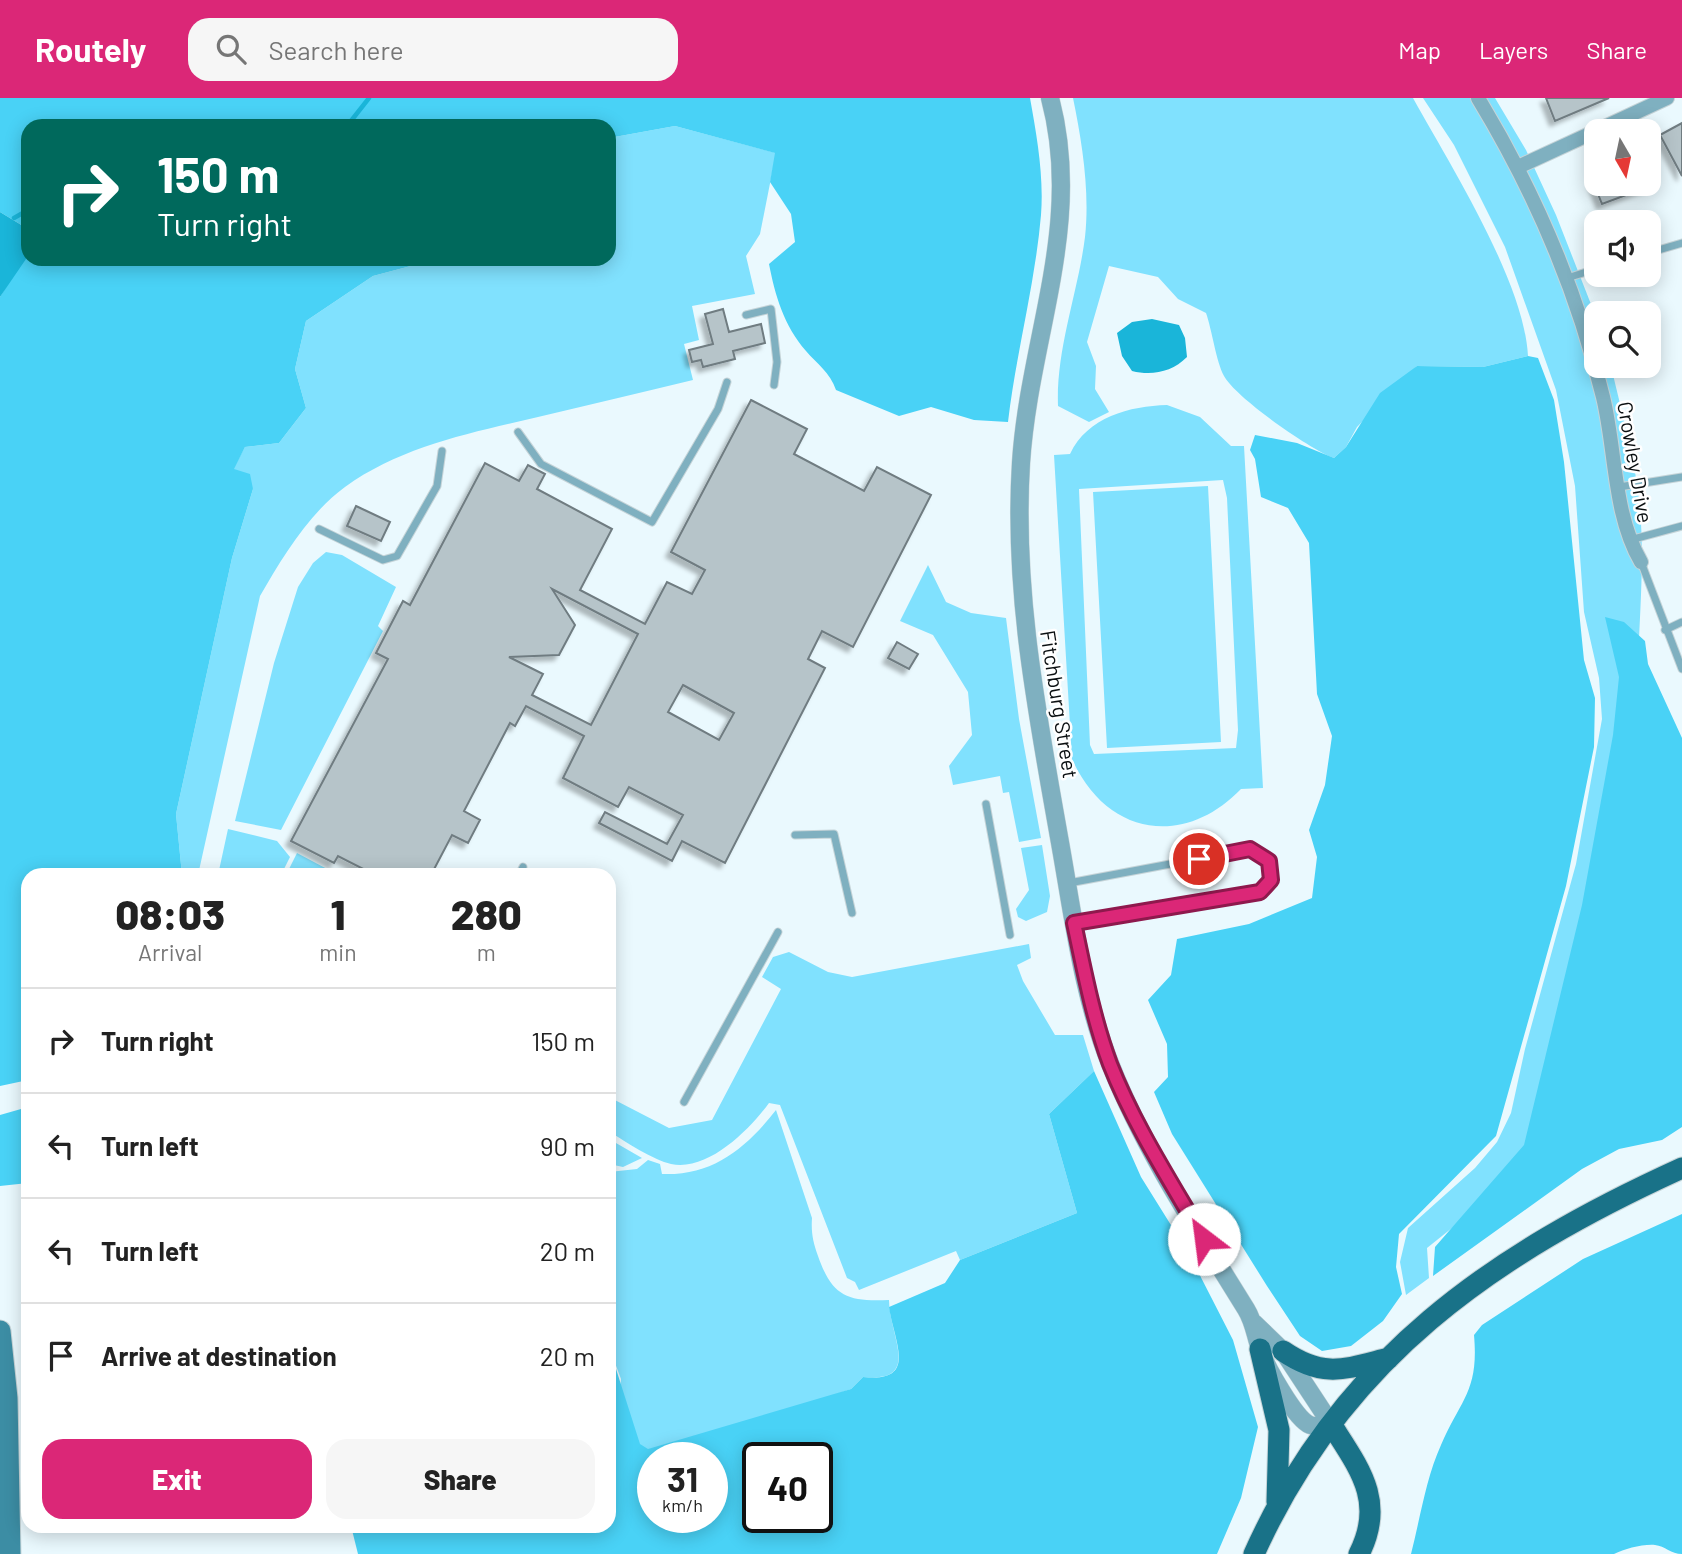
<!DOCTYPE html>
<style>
:root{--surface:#fff;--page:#f6f6f6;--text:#222;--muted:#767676;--line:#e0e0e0;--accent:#db2777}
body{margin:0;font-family:Barlow,sans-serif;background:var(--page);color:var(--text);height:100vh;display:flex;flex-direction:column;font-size:26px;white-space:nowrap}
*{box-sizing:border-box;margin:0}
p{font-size:23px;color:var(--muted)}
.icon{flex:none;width:38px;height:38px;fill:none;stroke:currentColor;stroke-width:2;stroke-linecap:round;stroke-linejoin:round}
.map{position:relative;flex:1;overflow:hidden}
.sheet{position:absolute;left:21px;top:770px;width:595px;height:665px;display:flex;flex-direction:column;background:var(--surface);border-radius:21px;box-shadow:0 4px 18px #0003}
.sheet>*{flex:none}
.hud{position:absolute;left:21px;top:21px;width:595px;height:147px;border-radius:21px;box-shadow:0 4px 18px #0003;background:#00695c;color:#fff;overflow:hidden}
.needle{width:46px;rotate:171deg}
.fabs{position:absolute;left:1584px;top:21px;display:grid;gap:14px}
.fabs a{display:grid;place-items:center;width:77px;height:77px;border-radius:14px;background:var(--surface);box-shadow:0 4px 18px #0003;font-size:35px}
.speed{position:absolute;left:637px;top:1344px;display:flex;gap:14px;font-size:35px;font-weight:700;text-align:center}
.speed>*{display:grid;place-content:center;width:91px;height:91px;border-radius:50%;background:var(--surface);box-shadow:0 4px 18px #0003;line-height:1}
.speed small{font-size:18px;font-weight:400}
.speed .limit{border:4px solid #111;border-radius:10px;background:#fff;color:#111}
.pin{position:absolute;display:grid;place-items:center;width:60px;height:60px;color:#fff;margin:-30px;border:4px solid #fff;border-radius:50%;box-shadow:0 2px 7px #0007}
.me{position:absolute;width:77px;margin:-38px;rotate:330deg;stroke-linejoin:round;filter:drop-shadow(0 0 5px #0008)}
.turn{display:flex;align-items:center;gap:24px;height:147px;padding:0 21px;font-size:32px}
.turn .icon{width:91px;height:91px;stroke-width:2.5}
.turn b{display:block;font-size:49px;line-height:60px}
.eta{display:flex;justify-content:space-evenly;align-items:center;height:119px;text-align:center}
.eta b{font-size:42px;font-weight:800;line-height:49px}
.action{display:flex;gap:14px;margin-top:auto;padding:14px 21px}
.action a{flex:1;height:80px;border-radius:21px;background:var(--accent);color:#fff;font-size:28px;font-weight:800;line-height:80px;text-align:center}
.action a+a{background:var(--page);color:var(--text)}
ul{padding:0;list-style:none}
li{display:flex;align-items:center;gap:21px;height:105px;padding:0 21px;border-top:2px solid var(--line)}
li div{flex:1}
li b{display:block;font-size:26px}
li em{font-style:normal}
header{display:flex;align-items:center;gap:42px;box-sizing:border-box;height:98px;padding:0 35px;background:var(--accent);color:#fff}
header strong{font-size:33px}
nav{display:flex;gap:38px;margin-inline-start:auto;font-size:24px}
.search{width:490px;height:63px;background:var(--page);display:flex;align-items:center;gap:18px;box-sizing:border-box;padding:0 24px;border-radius:21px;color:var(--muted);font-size:26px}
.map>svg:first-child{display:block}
.green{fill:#80e1fe;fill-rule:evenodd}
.forest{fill:#49d2f6;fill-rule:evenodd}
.water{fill:#1ab5d9}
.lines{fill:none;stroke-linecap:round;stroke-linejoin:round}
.stream{stroke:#1ab5d9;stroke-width:4.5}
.building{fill:#b6c4c9;stroke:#6f7c81;stroke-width:2;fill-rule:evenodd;filter:url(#shadow)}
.service-casing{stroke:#c6d4d8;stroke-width:9}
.minor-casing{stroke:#c6d4d8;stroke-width:16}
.tertiary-casing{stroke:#c6d4d8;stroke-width:19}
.secondary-casing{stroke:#c6d4d8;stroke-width:23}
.primary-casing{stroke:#c6d4d8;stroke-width:23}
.service{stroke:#7fb0c0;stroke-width:7}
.minor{stroke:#7fb0c0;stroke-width:14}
.tertiary{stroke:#7fb0c0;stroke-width:18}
.secondary{stroke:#3c8da4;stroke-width:21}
.primary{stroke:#197288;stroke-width:21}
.route-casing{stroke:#8e194d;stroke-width:18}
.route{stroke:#db2777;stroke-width:12}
.labels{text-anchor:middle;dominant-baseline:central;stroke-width:5;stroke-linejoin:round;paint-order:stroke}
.street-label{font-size:21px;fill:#0a0f11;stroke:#fff}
</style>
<header>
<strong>Routely</strong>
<div class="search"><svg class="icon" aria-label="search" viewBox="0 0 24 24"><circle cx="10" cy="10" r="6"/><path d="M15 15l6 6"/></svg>Search here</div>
<nav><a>Map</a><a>Layers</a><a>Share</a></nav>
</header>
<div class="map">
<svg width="1682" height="1456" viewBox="0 0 1682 1456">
<defs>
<filter id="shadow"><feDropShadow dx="-5" dy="5" stdDeviation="2" flood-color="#0004"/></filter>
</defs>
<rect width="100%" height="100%" fill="#eaf9fe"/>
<path class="green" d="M1073,0H1413C1450,67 1524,183 1528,258L1483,269L1417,268L1357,329L1346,349L1334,360C1311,352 1236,300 1224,278C1216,263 1212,232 1206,215L1178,201L1158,179L1109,168L1087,244L1096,268L1095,291L1109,314L1089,324L1058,308C1056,250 1078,195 1085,139C1090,93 1082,44 1073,0Z
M1423,0H1495L1526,52L1556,117L1596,219V268H1611C1621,312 1634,356 1639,401C1645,454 1640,511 1638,564L1538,1040L1467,1118L1427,1150L1429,1180L1406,1197L1400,1164L1408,1130L1475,1070L1497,1044L1511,1015L1525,951L1576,766L1602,621L1599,580L1584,514L1575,388L1556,292L1505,149L1454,47Z
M675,28L776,55L760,136L746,158L755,196L692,208L699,242L684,246L693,282C642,294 590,307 538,319C471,335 402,348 345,389C309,415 282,460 260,498L198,777H182L176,716L232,460L253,391L233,371L245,349L279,345L306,310L295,271L306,223L373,178L437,161H609V40Z
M1167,307L1200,319L1231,348H1244L1263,690L1241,691C1183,751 1106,737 1072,661L1054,357L1070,356C1087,319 1130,308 1167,307ZM1223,382L1227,400L1238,632L1236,650L1094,656L1090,647L1079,391Z
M1208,388L1221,644L1107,650L1093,394Z
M326,454L342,457L396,489L378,528L383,533L281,732L235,723L274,565L298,489L313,465Z
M928,467L946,504L971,515L1006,520L1019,621L1041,740L1019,744L1009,694L1003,695L1000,678L953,687L949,668L972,637L968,594L933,537L900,523Z
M228,731L277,743L290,759L281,777H218Z
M1042,747L1050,798L1047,814L1026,823L1018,819L1016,811L1029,792L1021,750Z
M297,755L329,772L326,777H286Z
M1029,846L1031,860L1017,867L1023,883L1055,937H1083L1094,973L1049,1016L1077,1115L960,1162L956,1153L859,1192L855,1184L847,1180L780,1007L769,1005C750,1031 708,1074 671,1066C654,1062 625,1044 609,1033V999L669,1030L712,1022L781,891L762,879L773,859L789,854L828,874L852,879Z
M776,1012L812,1120C811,1135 813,1144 818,1158C832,1198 847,1204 889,1202C889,1238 923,1285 863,1279L851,1291L653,1360V1419H712V1360L945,1281L1081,1456H466L609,1428L621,1281L609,1249V1074L637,1071L648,1062L660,1066L662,1076C713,1078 746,1050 776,1012ZM758,1360H817V1419H758Z
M609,1041L642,1060L623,1069L609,1066Z"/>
<path class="forest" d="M0,0H1030C1037,39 1044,78 1041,117C1035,187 1016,255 1008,324L974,322L931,309L899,318L836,292C830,274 817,266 806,253C784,228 775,197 769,166L795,144L791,116L770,84L775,55L675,28L609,40V28H28V131L0,114Z
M28,153V161H437L373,178L306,223L295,271L306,310L279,345L245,349L234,371L250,376L253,391L232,460L176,716L182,777H28V982L0,988V199Z
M1528,258L1538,260L1554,302L1564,364L1584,562L1595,600L1594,649L1566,788L1496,1038L1399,1136L1396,1169L1402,1196L1383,1223L1351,1248L1322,1253L1300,1238L1267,1188L1172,1036L1154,994L1168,979L1167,946L1148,902L1171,877L1177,841L1249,826L1312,800L1317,759L1309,732L1325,687L1332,638L1317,596L1309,445L1288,410L1261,399L1255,361L1250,352L1255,337L1297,345L1334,360L1346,349L1380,295L1417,268L1483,269Z
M1605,519L1624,524L1645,543L1648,566L1682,640V1029L1662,1042L1619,1051L1582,1071L1433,1178L1435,1149L1524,1047L1582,807L1613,637L1619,579Z
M1094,973L1141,1079L1189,1156L1233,1242L1258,1329L1241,1400L1217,1456H358L351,1428H609V1249L640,1346L648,1351L851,1291L863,1279C919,1285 894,1244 889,1209L945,1185L960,1162L1077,1115L1049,1016ZM653,1360H712V1419H653ZM758,1360H817V1419H758Z
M28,1009V1085L0,1088V1017Z
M1682,1116V1456C1671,1456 1665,1448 1655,1447C1642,1446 1625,1451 1614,1456H1411C1420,1421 1426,1380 1441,1347C1461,1301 1479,1293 1474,1237L1482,1227L1583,1161Z"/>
<path class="water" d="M0,114L28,131L26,161L0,199Z
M1152,221L1179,227L1185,240L1187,259C1172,274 1152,278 1132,273L1122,258L1117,235L1132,224Z"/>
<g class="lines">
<path class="stream" d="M347,28L369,0
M14,120L28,112"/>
</g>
<path class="building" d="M1546,0H1609L1555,23Z
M1682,25V78L1660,37Z
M1594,86H1652L1653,87L1602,106Z
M723,211L729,234L761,226L765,245L733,253L735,261L703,269L701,262L692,264L689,252L713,246L705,216Z
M751,302L807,331L794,356L864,393L877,369L931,397L853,549L822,533L808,561L825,570L725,765L682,743L672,763L599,725L605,714L667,746L683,717L629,689L618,709L563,680L584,638L526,608L515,628L510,625L464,713L480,722L468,745L452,737L431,777H375L338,758L334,765L291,743L388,561L376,555L403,503L410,507L485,365L519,383L528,367L545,376L537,391L612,431L580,492L645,526L667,484L692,496L705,472L671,454ZM552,491L638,536L591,627L532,597L543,576L509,559L559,557L575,527ZM683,587L734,615L719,642L668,614Z
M356,408L390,424L381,443L347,428Z
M897,544L918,556L909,571L888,560Z"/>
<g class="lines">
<g class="service-casing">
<path id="service" d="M1648,155L1682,145
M1567,180L1596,171
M746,217L771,211L777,264L774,287
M518,334L541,366L652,424L718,311L727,284
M1619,389L1682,379
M319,431L383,462L397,458L437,388L442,353
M1630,442L1682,428
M1641,464L1682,571
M1665,532L1682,524
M986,706L1010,837
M795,737L834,736L852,815
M519,777L523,769
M1069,785L1250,751L1269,763L1271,782L1260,794L1075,825
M684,1004L778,834"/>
</g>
<g class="minor-casing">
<path id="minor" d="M1478,0C1535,94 1577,192 1603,299C1616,352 1613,416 1641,464
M1596,33L1667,0
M1518,69L1596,33"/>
</g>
<g class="tertiary-casing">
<path id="tertiary" d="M1050,0C1084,127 1029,240 1021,365C1013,493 1037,614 1059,739C1073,816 1082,896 1111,968C1145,1053 1198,1133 1246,1211C1254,1224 1255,1236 1260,1251C1265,1267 1295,1321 1310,1327C1317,1330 1324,1327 1331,1326L1283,1253L1254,1225"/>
</g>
<g class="secondary-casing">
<path id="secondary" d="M0,1233L7,1300L10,1456"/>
</g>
<g class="primary-casing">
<path id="primary" d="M1260,1251L1279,1332L1277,1404
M1283,1253C1324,1281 1345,1271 1389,1260
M1331,1326C1359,1370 1386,1403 1359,1456
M1254,1456C1342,1260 1493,1156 1682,1070"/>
</g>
<use href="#service" class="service"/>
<use href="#minor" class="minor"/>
<use href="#tertiary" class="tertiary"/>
<use href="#secondary" class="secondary"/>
<use href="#primary" class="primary"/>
</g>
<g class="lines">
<g class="route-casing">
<path id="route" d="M1199,761L1250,751L1269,763L1271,782L1260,794L1074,825C1084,872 1093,920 1110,966C1134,1027 1171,1084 1204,1141"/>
</g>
<use href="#route" class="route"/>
</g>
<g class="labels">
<g class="street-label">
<text transform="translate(1636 364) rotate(80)">Crowley Drive</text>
<text transform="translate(1060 606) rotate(81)">Fitchburg Street</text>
</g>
</g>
</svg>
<div class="fabs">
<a><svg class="needle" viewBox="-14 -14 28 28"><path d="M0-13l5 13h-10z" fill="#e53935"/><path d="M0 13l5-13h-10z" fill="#767676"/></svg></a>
<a><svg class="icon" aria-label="sound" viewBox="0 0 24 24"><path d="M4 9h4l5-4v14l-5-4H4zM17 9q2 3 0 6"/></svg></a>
<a><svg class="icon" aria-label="search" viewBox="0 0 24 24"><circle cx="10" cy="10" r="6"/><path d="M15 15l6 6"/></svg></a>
</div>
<div class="speed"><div>31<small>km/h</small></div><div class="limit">40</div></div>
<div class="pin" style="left:1199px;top:761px;background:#d93025"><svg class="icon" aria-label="arrive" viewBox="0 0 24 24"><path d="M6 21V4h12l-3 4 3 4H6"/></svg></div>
<svg class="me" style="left:1204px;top:1141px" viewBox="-20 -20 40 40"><circle r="19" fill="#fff"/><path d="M0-13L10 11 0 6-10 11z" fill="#db2777"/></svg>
<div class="hud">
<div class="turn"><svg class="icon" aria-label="right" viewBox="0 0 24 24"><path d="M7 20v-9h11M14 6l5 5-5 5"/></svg><div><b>150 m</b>Turn right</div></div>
</div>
<section class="sheet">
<div class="eta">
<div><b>08:03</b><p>Arrival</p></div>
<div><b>1</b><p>min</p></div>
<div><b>280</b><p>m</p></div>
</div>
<ul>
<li><svg class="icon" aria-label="right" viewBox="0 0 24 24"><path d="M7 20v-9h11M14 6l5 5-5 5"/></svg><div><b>Turn right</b></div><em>150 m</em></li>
<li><svg class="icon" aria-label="left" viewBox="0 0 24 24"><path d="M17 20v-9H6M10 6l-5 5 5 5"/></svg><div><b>Turn left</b></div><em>90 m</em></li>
<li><svg class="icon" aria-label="left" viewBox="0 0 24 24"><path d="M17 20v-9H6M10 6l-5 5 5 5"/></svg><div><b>Turn left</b></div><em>20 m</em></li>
<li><svg class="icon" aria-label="arrive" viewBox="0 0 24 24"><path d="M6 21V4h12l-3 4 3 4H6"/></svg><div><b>Arrive at destination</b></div><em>20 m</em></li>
</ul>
<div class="action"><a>Exit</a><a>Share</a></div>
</section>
</div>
